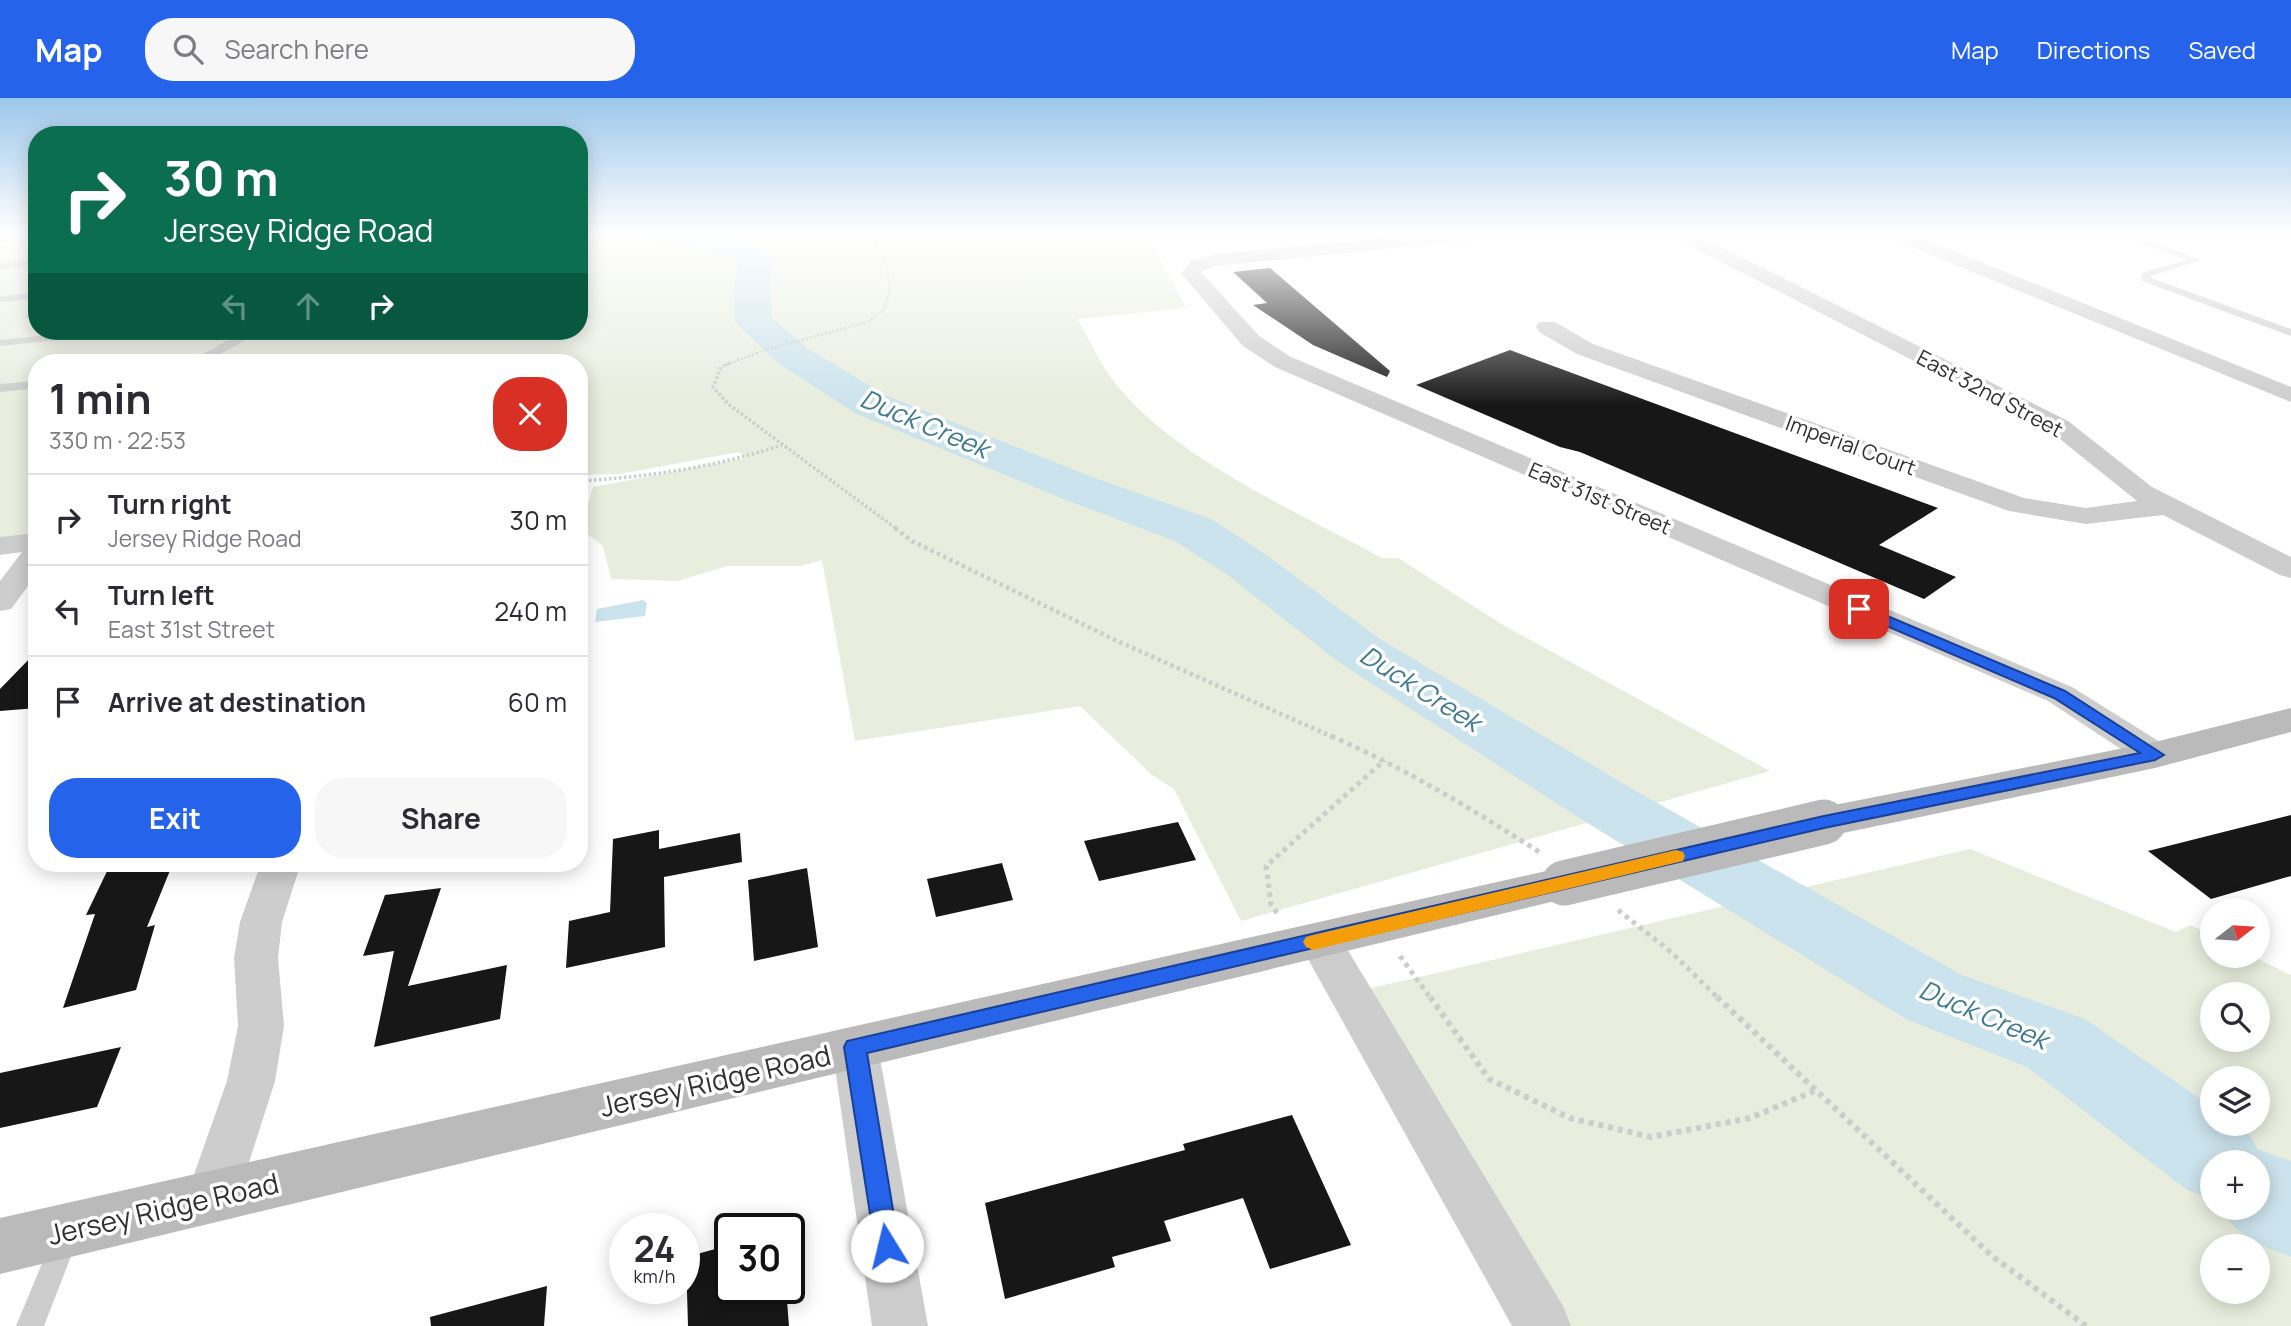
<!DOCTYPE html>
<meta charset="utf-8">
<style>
:root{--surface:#fff;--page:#f7f7f7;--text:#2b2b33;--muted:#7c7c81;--line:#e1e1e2;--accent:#2563eb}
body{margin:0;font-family:Manrope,sans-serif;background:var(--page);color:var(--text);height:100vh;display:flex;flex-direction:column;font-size:26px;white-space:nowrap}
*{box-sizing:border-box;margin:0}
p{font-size:23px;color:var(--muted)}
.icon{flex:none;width:38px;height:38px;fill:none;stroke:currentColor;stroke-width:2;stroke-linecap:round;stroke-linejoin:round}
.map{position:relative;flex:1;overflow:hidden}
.panel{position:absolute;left:28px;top:256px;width:560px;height:518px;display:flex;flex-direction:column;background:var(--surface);border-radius:28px;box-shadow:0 4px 18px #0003}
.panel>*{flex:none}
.banner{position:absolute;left:28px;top:28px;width:560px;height:214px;border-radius:28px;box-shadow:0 4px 18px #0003;background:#0b6e4f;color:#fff;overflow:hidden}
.needle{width:46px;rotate:73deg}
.tools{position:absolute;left:2200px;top:800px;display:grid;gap:14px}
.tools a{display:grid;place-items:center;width:70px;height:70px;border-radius:50%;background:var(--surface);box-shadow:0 4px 18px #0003;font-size:35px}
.speed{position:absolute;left:609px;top:1115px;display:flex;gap:14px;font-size:35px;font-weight:700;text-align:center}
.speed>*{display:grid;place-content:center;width:91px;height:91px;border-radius:50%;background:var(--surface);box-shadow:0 4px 18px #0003;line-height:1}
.speed small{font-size:18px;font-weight:400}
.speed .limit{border:4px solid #111;border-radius:10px;background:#fff;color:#111}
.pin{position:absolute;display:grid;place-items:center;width:60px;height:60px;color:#fff;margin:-30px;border-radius:14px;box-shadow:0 4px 10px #0006}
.me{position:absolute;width:77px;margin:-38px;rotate:351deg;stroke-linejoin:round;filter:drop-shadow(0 0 5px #0008)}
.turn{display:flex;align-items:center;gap:24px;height:147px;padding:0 21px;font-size:32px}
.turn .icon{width:91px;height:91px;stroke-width:2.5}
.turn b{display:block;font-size:49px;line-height:60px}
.lanes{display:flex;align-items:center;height:66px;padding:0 21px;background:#0003;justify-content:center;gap:35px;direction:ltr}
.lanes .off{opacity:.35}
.round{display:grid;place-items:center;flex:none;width:74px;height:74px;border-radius:28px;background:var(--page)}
.overview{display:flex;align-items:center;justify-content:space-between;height:119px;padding:0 21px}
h1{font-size:42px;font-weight:700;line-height:52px}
.cta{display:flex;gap:14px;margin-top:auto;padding:14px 21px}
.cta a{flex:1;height:80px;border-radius:28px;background:var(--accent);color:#fff;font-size:28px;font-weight:700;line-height:80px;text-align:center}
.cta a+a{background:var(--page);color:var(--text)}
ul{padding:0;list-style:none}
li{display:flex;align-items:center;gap:21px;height:91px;padding:0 21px;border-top:2px solid var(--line)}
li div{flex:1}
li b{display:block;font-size:26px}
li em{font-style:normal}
header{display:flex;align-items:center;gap:42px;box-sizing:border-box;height:98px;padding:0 35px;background:var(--accent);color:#fff}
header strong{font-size:33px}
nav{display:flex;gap:38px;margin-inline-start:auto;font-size:24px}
.search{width:490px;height:63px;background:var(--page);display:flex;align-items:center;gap:18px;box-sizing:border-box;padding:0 24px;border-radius:28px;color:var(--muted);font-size:26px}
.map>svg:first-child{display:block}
.green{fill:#e8edde;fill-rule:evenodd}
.water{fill:#cbe3ec}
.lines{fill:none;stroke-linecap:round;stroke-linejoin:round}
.river{fill:#cbe3ec;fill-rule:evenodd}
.building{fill:#171717}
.path-far4{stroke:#cdcdcd;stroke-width:2.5;stroke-dasharray:2 2;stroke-linecap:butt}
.path-far3{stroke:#cdcdcd;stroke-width:3.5;stroke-dasharray:2.5 2.5;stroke-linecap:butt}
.path-far2{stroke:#cdcdcd;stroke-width:4.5;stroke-dasharray:3.5 3.5;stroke-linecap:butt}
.path-far1{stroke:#cdcdcd;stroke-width:5;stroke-dasharray:4.5 4.5;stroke-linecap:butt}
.path{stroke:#cdcdcd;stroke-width:6;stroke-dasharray:5 5;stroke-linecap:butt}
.lane{fill:#cdcdcd;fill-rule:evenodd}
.street{fill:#cdcdcd;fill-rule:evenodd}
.secondary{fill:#bababa;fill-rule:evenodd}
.secondary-bridge{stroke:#bababa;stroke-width:45}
.route{fill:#2563eb;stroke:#184099;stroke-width:2}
.slow{fill:#f59e0b}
.labels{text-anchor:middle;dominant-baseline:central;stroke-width:7;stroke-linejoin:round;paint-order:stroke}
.far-street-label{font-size:21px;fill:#303030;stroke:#fff}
.water-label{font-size:26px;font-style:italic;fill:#3f7b91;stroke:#fff}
.near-street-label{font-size:28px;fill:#303030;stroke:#fff}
</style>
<header>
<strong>Map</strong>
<div class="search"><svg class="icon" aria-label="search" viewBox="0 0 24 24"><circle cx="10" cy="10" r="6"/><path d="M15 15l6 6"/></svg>Search here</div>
<nav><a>Map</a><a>Directions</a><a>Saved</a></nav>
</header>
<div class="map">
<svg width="2291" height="1228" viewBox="0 0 2291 1228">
<rect width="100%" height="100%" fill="#fff"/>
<path class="green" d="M0,135H37V233H579V135H1139L1156,153L1186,210L1077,221C1088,239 1097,259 1109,277C1166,357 1296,413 1382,460H1398L1503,527L1770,673L1241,823L1174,691L1152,677L1080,608L855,643L822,462L801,468H727L678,483L611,481L603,448L581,431L593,389L747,360L739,354L620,376L579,377V264H37V438L0,443Z
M1970,751L2176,834L2190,827L2212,837V858H2252L2291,877V1228H1524L1363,892ZM2212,896H2258V942H2212ZM2212,980H2258V1026H2212ZM2212,1064H2258V1110H2212ZM2212,1148H2258V1194H2212Z"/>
<path class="water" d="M643,502L647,505L645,518L595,524L597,511Z"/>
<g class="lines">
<path class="river" d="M642,135C685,135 744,124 772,165L770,192L772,220L807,250L887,298L1095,380L1211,421L1265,456L1380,541L1629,689L1962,877L2085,921L2212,1009V1026C2238,1026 2246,1026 2257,1051L2291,1063V1159C2265,1149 2233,1137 2221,1110H2258V1064H2212V1101L2187,1092L2027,969L1906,921L1581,721L1340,565L1229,478L1175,443L1061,400L857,316L779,266L735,224L734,192L738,167C717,147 675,150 647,142Z"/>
</g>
<path class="building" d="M1270,170L1390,273L1387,279L1313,247L1253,207L1267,205L1233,174Z
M1510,252L1938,410L1879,447L1956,479L1924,501L1580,354L1560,349L1416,287Z
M37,553V610L0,613V591Z
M2291,717V778L2211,801L2148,753Z
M1178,724L1196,762L1099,783L1084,743Z
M659,732V751L740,735L742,764L664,779L665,849L566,870L569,823L610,814L613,741Z
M111,765H173L147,829L155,827L136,892L63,910L95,816L86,817Z
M1002,765L1013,802L936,819L927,781Z
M807,770L818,849L754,863L748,782Z
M441,790L408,888L507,867L500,921L374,949L394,853L363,858L385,797Z
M121,949L97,1009L0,1030V975Z
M1292,1017L1351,1147L1270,1171L1243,1100L1164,1123L1171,1143L1112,1159L1115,1169L1005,1201L985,1105L1185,1052L1183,1046Z
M730,1147V1190H786L789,1228H688L686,1159Z
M547,1188L544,1228H431L430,1219Z"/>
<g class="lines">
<path class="path-far4" d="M726,267L762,253L868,224L884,211L890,191L887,170L871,135"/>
<path class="path-far3" d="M730,265L721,269L713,289L728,306L898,432
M579,383C648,379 716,369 782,347"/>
<path class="path-far2" d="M895,430L912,443L1115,542L1335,640"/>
<path class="path-far1" d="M1331,638C1408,672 1470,710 1541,755
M1618,812L1671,854L1719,901
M1277,815L1271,806L1266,768L1385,662
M1400,858L1431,901"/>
<path class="path" d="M1430,899L1489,981L1570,1020L1651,1039L1750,1020L1814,993
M1717,899L1992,1158L2086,1228"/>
<path class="lane" d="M2118,135H2131L2201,162L2149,179L2291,231V238L2142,183L2141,175L2186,162Z
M37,136V142L0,145V139Z
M37,162V168L0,171V165Z
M37,195V201L0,204V198Z
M85,233H118L113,236L0,248V242Z
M244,233H256C235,252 205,265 177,264L203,256Z
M37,283V290L0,294V286Z
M64,1130L73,1134L77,1143L44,1228H16L55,1134Z"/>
<path class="street" d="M1440,135H1507L1498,140L1215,168L1201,174L1259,238L1291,259L2072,589L2168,649L2173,657L2168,665L2155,669L2142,665L2048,603L1275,269L1243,248L1181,175L1191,163L1215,156Z
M1670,135H1693L2068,323L2152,389L2291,459V480L2280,477L2163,417L2086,426L2009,413L1577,256L1539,234L1536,229L1539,224H1555L1593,246L2024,400L2086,410L2137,403L2050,333L1673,139Z
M1884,135H1909L2291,289V304L1887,139Z
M37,435V476L11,511L0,513V483L22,454L0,457V439Z
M261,765H301L282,824L278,860L284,928L275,983L238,1099L230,1116L212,1123L194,1116L186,1099L227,983L238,928L234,860L240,824Z
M1320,827L1335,831L1563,1208L1571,1228H1512L1298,843L1305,831Z
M855,930L872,935L878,949L928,1228H872L832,949L838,935Z"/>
<path class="secondary" d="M2291,610V634L2155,670L1824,739L1809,734L1803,724L1809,714L1824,709L2155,644Z
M1564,769L1580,773L1587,785L1580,797L0,1176V1120Z"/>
<path class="secondary-bridge" d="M1564,785L1824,724"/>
</g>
<linearGradient id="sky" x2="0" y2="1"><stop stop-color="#9cc7ea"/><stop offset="0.44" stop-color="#fff"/><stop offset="1" stop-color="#fff" stop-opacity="0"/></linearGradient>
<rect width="2291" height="307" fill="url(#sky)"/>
<path class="route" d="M1859,506L2065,593L2164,657L2155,662L1824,730L867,955L899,1148L896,1156L887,1159L878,1156L875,1148L844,949L847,943L1824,718L2140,655L2054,600L1854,514L1852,511Z"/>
<path class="slow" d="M1676,752L1683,754L1685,758L1683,763L1313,852L1306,849L1303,844L1306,839L1313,837Z"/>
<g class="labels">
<g class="far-street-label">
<text transform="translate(1990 295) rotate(28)">East 32nd Street</text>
<text transform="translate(1851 347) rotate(20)">Imperial Court</text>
<text transform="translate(1600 400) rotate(23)">East 31st Street</text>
</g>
<g class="water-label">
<text transform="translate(925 325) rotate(23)">Duck Creek</text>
<text transform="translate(1421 590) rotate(32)">Duck Creek</text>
<text transform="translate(1984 916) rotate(23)">Duck Creek</text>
</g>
<g class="near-street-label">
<text transform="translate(715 982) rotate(-13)">Jersey Ridge Road</text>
<text transform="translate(163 1110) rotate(-13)">Jersey Ridge Road</text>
</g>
</g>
</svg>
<div class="tools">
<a><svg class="needle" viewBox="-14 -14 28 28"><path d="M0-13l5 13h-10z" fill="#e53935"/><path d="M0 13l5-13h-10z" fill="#7c7c81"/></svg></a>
<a><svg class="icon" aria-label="search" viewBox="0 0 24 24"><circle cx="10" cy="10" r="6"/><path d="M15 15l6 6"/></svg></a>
<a><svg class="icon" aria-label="layers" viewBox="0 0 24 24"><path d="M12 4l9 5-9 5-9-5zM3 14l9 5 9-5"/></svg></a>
<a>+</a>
<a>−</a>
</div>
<div class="speed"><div>24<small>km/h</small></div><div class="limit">30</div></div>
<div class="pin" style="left:1859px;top:511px;background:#d93025"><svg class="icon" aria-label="arrive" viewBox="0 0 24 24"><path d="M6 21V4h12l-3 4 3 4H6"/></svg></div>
<svg class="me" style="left:887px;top:1148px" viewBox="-20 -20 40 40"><circle r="19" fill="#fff"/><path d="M0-13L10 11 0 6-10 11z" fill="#2563eb"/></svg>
<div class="banner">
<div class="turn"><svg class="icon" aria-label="right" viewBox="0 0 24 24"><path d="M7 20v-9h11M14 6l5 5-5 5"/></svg><div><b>30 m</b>Jersey Ridge Road</div></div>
<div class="lanes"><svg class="icon off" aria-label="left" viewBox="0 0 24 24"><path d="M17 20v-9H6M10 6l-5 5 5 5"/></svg><svg class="icon off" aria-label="ahead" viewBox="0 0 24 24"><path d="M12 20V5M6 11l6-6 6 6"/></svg><svg class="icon" aria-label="right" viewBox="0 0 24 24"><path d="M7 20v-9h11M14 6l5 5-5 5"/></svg></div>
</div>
<section class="panel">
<div class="overview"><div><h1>1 min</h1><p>330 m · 22:53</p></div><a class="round" style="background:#d93025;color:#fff"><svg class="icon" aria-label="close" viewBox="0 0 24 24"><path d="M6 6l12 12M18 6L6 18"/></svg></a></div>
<ul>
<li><svg class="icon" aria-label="right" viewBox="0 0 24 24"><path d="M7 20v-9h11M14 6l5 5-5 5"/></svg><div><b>Turn right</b><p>Jersey Ridge Road</p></div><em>30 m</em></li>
<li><svg class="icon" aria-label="left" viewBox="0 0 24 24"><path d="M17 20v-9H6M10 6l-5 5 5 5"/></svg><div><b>Turn left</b><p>East 31st Street</p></div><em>240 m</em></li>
<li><svg class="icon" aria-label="arrive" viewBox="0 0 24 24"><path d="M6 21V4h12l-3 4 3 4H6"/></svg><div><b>Arrive at destination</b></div><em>60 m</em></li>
</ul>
<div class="cta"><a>Exit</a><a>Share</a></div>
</section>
</div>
